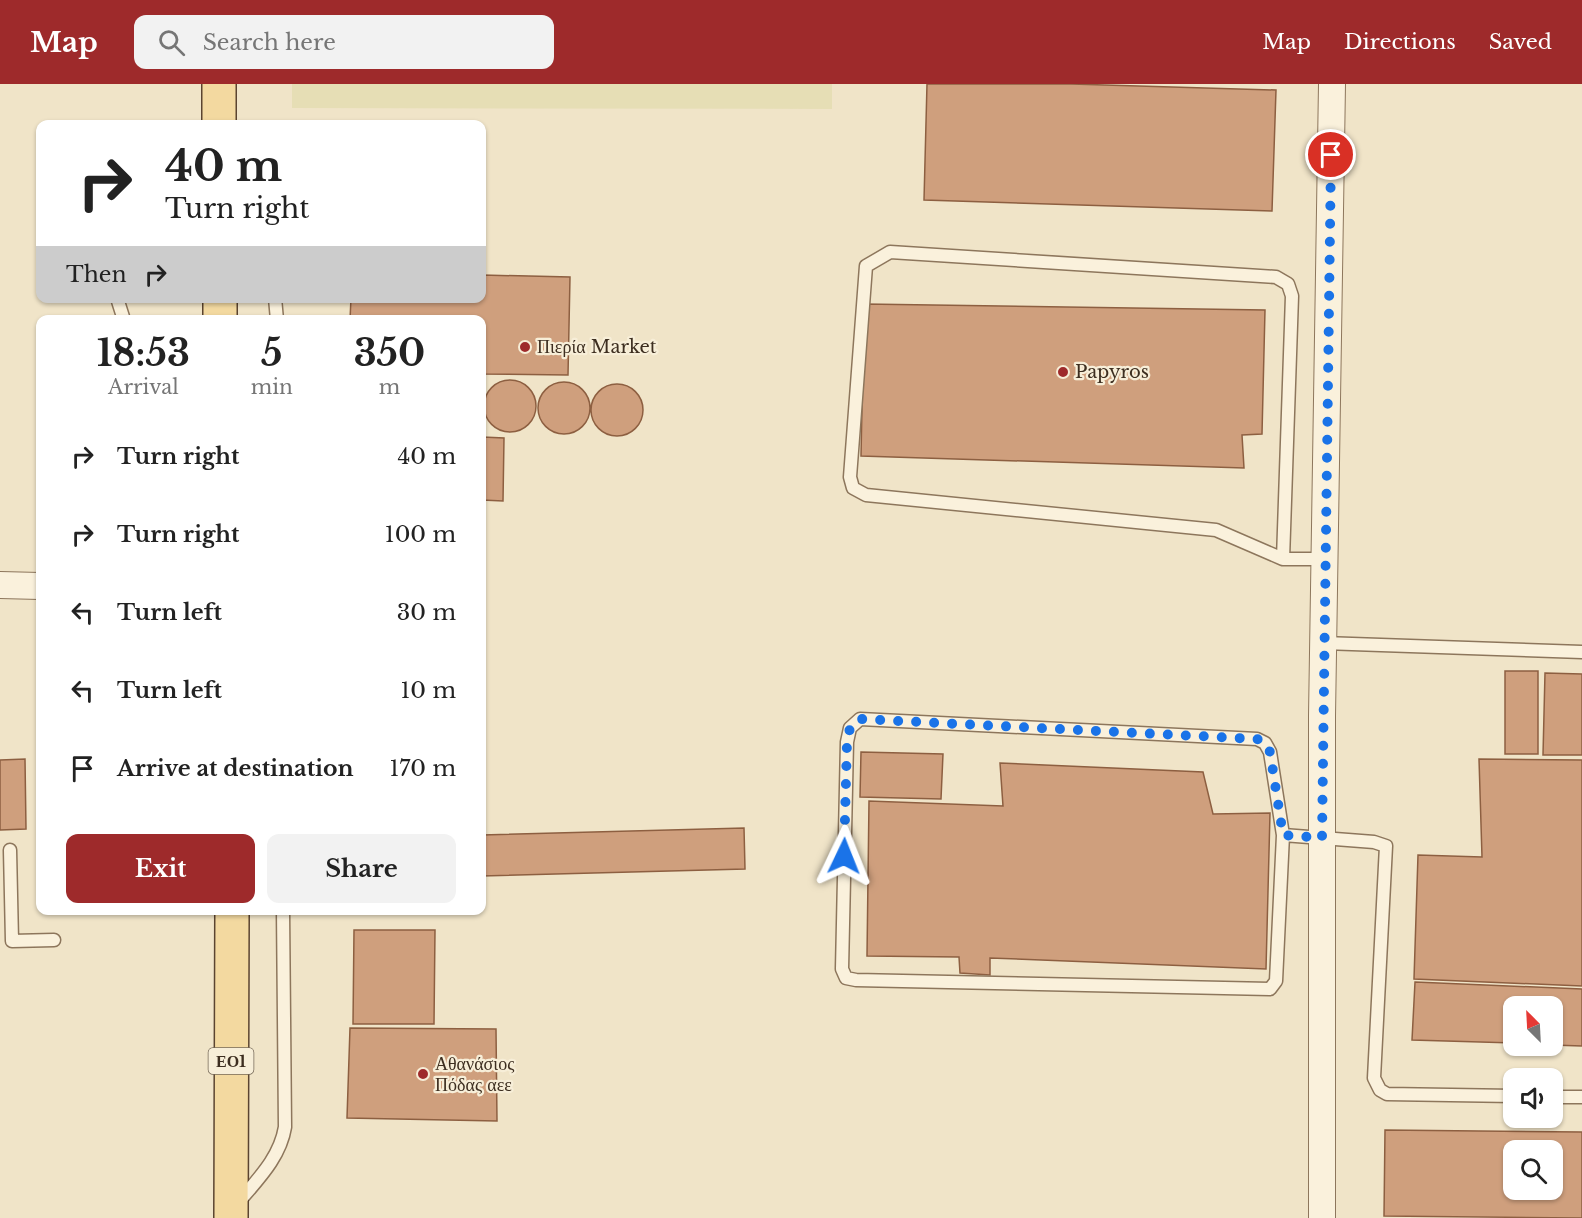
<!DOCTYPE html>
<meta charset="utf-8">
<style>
:root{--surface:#fff;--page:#f2f2f2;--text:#222;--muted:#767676;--accent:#9e2a2b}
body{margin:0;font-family:"Libre Baskerville",serif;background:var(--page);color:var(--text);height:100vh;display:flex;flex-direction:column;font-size:22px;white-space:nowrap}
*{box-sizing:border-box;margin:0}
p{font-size:20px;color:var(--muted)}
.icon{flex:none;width:33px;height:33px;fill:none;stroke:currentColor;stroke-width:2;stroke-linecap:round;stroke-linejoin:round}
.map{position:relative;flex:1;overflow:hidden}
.panel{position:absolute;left:36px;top:231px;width:450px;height:600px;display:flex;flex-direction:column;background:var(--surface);border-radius:12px;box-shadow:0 2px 4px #0004}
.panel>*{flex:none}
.hud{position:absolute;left:36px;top:36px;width:450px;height:183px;border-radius:12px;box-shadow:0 2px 4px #0004;background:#fff;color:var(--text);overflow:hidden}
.needle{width:39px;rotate:336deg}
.buttons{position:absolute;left:1503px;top:912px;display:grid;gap:12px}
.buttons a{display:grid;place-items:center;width:60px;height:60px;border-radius:12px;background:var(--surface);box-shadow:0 2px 4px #0004;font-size:30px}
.pin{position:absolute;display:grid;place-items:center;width:51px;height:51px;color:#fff;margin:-26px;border:3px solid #fff;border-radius:50%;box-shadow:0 2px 6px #0007}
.me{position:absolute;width:66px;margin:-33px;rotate:2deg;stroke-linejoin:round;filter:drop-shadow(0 0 4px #0008)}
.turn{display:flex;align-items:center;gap:21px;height:126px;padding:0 30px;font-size:27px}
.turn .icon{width:78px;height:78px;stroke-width:2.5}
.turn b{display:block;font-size:42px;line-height:51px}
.then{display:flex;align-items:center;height:57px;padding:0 30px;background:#0003;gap:12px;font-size:22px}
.eta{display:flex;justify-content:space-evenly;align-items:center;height:102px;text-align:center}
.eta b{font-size:36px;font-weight:700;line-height:42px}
.action{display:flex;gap:12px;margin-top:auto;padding:12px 30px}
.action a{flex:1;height:69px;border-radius:12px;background:var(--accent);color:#fff;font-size:24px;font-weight:700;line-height:69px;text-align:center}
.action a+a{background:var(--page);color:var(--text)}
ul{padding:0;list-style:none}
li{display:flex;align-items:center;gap:18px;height:78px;padding:0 30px}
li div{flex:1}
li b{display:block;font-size:22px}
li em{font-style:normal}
header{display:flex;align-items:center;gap:36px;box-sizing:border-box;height:84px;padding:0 30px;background:var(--accent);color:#fff}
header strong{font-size:28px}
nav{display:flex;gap:33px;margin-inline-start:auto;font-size:21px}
.search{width:420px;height:54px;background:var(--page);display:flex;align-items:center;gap:15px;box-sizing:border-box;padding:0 21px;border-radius:12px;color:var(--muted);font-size:22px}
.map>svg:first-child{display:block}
.farmland{fill:#e6deb5}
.building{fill:#cf9f7d;stroke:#8d5f41;stroke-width:1.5;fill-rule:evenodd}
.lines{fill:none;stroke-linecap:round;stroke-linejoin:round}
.service-casing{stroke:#8d765c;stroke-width:15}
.minor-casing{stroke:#8d765c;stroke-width:28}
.primary-casing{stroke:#5b4430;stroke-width:36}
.service{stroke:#faf1dc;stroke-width:12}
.minor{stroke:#faf1dc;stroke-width:26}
.primary{stroke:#f3d9a0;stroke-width:33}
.route{stroke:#1a73e8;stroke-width:10;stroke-dasharray:0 18}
.poi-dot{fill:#9e2a2b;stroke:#f7eed8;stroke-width:2}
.labels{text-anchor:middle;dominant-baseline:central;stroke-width:4.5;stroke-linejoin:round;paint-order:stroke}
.shield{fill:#f7eed8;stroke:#756857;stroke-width:1.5}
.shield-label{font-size:16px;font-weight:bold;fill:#3d2e20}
.poi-label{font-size:18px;fill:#3d2e20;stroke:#f7eed8;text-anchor:start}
</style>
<header>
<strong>Map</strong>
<div class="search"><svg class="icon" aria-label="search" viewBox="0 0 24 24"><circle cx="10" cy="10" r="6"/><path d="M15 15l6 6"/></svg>Search here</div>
<nav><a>Map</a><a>Directions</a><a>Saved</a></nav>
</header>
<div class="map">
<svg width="1582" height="1134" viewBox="0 0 1582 1134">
<rect width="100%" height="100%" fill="#f0e4c8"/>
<path class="farmland" d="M292,0H832V25L292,24Z"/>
<path class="building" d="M927,0H1071L1276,6L1272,127L924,116Z
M482,191L570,193L568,291L482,290V236H350L351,214H482Z
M864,220L1265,226L1262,350L1242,351L1244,384L861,372Z
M484 322a26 26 0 1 1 52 0a26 26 0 1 1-52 0Z
M538 324a26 26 0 1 1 52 0a26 26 0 1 1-52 0Z
M591 326a26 26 0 1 1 52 0a26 26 0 1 1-52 0Z
M482,353L504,354L503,417L482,416Z
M1505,587H1538V670H1505Z
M1545,589L1582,590V671H1543Z
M861,668L943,670L941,715L860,713Z
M25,675L26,745L0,746V676Z
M1479,675L1582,676V902L1414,895L1418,771L1482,773Z
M1000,679L1203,688L1213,730L1270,729L1266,885L990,874V891L960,889L959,873L867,872L869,717L1003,722Z
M744,744L745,785L482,792V751Z
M354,846H435L434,940H353Z
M1415,898L1582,905V962L1552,961V922H1514V959L1412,956Z
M350,944L496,945L497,1037L347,1034Z
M1385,1046L1582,1048V1134L1384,1132ZM1514,1066H1552V1106H1514Z"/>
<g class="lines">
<g class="service-casing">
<path id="service" d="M117,214L124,236
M275,214L277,236
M1283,475L1292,212L1288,200L1276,193L890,168L866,182L850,393L853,404L866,411L1216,446L1283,475H1324
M1323,559L1582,568
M1283,751L1276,897L1270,905L856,896L846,894L842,885L847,658L850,644L860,635L1257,655L1265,659L1270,668L1283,751L1374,758L1386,762L1374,994L1380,1006L1387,1010L1514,1012
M10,766L12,857L54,856
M1552,1013H1582
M237,1120C257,1096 280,1074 285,1043L283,826"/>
</g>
<g class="minor-casing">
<path id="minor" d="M0,501L40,502
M1322,1134V632L1332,0"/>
</g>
<g class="primary-casing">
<path id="primary" d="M219,40V0
M220,214V236
M231,1134L232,826"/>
</g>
<use href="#service" class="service"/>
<use href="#minor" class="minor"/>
<use href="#primary" class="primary"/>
</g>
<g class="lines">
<path class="route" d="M844,772L847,658L850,644L860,635L1257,655L1265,659L1270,668L1283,751L1322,754L1331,71"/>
</g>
<g class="poi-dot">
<circle cx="525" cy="263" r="6"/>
<circle cx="1063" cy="288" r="6"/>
<circle cx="423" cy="990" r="6"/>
</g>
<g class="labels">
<rect class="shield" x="208.5" y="964" width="45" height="26" rx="4.5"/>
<g class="shield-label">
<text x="231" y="977">ΕΟ1</text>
</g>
<g class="poi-label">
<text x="537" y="263">Πιερία Market</text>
<text x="1075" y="288">Papyros</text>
<text x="435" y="980">Αθανάσιος<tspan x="435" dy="21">Πόδας αεε</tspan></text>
</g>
</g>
</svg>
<div class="buttons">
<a><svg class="needle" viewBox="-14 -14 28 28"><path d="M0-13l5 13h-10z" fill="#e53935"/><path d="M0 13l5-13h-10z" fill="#767676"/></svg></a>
<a><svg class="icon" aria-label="sound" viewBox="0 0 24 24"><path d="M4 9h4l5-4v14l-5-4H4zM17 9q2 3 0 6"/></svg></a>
<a><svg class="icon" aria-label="search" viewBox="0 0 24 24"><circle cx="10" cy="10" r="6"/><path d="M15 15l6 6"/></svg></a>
</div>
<div class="pin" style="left:1331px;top:71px;background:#d93025"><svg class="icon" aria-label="arrive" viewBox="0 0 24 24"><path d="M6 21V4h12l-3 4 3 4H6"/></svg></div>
<svg class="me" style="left:844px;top:772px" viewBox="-20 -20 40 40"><path d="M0-17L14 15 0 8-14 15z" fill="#1a73e8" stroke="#fff" stroke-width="4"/></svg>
<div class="hud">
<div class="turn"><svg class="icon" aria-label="right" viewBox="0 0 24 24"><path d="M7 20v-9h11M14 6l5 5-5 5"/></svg><div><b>40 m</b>Turn right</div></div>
<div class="then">Then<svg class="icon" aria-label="right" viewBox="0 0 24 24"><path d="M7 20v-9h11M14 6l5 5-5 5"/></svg></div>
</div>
<section class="panel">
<div class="eta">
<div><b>18:53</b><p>Arrival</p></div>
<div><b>5</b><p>min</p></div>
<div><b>350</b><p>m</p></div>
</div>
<ul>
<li><svg class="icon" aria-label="right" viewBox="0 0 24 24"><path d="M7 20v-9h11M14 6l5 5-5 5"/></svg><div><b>Turn right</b></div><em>40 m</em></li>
<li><svg class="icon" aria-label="right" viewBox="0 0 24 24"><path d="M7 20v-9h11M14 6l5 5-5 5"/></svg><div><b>Turn right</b></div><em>100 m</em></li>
<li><svg class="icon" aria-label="left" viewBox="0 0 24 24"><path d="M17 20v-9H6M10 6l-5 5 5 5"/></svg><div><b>Turn left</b></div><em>30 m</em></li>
<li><svg class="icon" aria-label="left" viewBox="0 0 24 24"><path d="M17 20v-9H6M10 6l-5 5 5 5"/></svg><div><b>Turn left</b></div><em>10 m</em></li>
<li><svg class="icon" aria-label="arrive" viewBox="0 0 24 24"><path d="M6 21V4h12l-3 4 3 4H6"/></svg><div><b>Arrive at destination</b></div><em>170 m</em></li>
</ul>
<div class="action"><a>Exit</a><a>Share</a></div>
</section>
</div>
